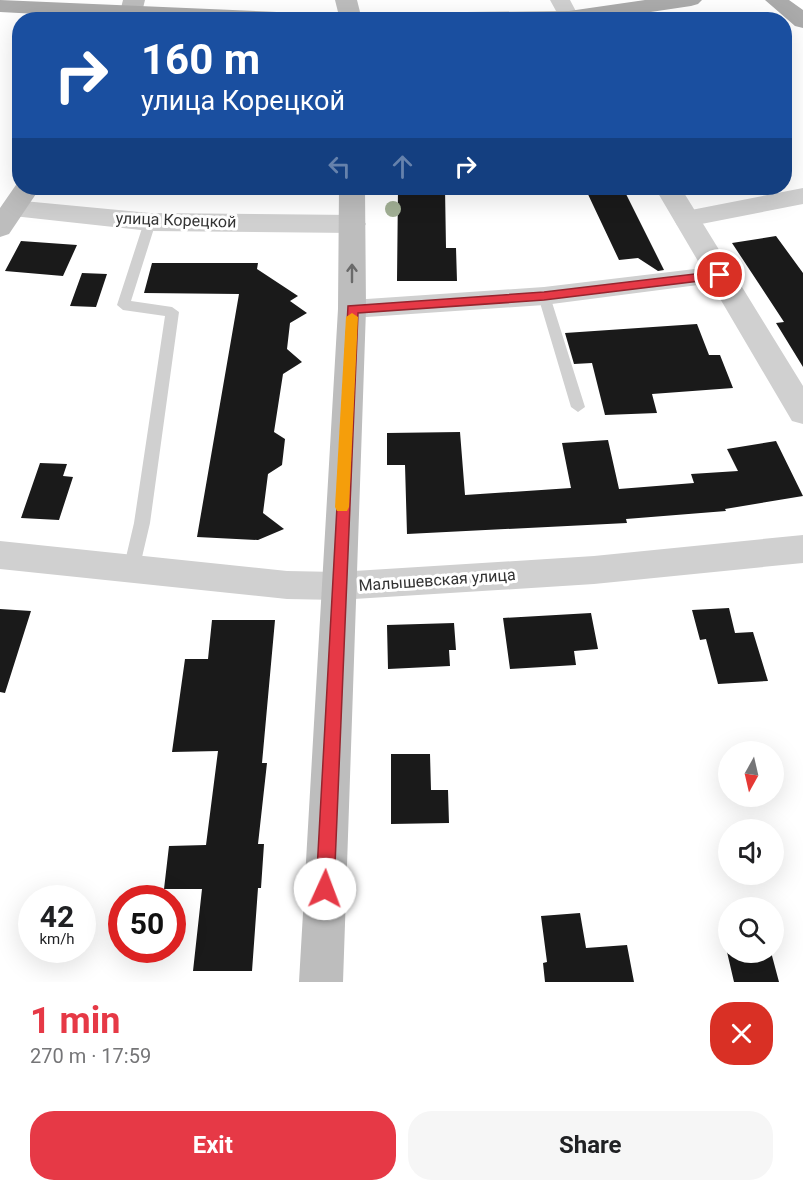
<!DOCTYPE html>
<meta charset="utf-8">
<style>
:root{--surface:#fff;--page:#f6f6f6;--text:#202124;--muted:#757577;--accent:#e63946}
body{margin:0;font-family:Roboto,sans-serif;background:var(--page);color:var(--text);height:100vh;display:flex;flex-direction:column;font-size:22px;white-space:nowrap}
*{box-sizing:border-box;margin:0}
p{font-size:20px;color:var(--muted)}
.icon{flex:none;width:33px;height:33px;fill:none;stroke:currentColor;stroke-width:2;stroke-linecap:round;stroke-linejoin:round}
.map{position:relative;height:982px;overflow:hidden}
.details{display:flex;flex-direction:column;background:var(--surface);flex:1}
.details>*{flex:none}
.banner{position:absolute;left:12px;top:12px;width:780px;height:183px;border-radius:24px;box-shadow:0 6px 24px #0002;background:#1a4fa0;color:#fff;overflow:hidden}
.needle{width:39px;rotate:188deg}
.fabs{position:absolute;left:718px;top:741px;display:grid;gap:12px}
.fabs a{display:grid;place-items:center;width:66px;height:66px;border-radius:50%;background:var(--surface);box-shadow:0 6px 24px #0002;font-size:30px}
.speed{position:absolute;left:18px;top:885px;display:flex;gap:12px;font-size:30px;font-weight:700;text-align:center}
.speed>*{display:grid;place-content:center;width:78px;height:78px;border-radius:50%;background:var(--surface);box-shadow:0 6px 24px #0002;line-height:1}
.speed small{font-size:15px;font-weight:400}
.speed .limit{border:9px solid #d22;background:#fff;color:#111}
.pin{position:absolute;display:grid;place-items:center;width:51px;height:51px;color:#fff;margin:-26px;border:3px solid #fff;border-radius:50%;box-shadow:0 2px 6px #0007}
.me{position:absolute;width:66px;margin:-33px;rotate:2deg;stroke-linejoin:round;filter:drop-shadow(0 0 4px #0008)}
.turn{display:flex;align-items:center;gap:21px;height:126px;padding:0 30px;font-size:27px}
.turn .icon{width:78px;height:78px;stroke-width:2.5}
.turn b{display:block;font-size:42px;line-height:51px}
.lanes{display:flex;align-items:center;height:57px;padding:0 30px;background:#0003;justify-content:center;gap:30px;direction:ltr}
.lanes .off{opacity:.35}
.round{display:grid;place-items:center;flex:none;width:63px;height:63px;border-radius:24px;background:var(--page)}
.head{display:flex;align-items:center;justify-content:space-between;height:102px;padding:0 30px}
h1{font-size:36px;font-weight:700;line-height:45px;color:var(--accent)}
.cta{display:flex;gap:12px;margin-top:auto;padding:12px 30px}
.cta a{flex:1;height:69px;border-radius:24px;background:var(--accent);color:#fff;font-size:24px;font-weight:700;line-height:69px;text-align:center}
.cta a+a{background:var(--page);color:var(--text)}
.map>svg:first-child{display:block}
.building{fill:#1a1a1a}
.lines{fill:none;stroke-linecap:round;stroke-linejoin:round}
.service{fill:#d0d0d0;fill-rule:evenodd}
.minor{fill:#d0d0d0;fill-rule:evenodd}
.tertiary{fill:#d0d0d0;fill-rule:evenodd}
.secondary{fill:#bdbdbd;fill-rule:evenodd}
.primary{fill:#ababab;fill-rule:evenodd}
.tree{fill:#a2b095}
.oneway{stroke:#6a6a6a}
.route{fill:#e63946;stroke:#96252e;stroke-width:1.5}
.slow{fill:#f59e0b}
.labels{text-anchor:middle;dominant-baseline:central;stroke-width:6;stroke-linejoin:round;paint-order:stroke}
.street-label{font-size:16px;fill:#333;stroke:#fff}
</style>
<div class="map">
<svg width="803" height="982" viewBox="0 0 803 982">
<rect width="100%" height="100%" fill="#fff"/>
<path class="building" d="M398,188H445L446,248H456L457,281H397Z
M585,188H623L664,270L658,271L638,258L619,260Z
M776,236L803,273V367L776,323L784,322L732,243Z
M21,241L77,245L63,276L5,271Z
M152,263H258L257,269L298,296L290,301L307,313L290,323L287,349L302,362L283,374L274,432L285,439L282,465L268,474L263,513L284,529L258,540L197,537L239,294L144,293Z
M82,273L107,274L96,307L70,306Z
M697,324L709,355H720L733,388L652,394L657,413L605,415L592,363L574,364L565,333Z
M460,432L465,495L571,488L562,443L608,440L619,489L694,483L691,474L738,471L727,449L776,441L803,496L725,509L726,511L626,519L627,523L407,534L405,465H387V433Z
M40,463L67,464L63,476L73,477L59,520L21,518Z
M729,608L735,633L753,632L768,681L718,684L706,639L700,640L692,610Z
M0,609L31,611L5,693L0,692Z
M591,613L598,649L574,651L576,665L510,669L503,618Z
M212,620H275L262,763H267L258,844H264L261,888H258L252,971H193L202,889H164L169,846L206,845L218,751L172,752L185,659H208Z
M454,623L456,650H449L450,666L388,669L387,625Z
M391,754H430L431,790H448L449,823L391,824Z
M580,913L586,948L627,945L634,982H545L543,963L547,962L541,916Z
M727,952H771L779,982H734Z"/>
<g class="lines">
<path class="service" d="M150,218L156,222L131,301L172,307L179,312L150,523L139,570L137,575L131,577L125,575L123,570L134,523L165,316L123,310L117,305L144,222Z
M544,291L550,296L585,407L578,412L571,407L538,296Z"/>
<path class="minor" d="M550,0H570L579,17L577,20H561Z
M803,188V204L686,227L677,225L674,219L677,213L686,211Z
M720,266L729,269L733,275L729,281L544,305L352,318L343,316L339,309L343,302L352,300L544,287Z
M803,535V563L594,584L338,600L287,599L0,569V541L287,571L338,572L594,556Z"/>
<path class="tertiary" d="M655,188H681L803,386V424L792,421Z
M13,200L150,213L353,215L362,218L366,224L362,230L353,233L150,231L4,215L0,209L4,203Z"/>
<path class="secondary" d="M123,0H145L140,20H118Z
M335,0H357L362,20H340Z
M18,182L20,188H40L9,234L0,237V208Z
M339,188H365L366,309L343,982H299L338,309Z"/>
<path class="primary" d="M0,0L300,13L308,15L310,20H151L0,12Z
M645,0H702L698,4L691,6L597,20H368L370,15L378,13L569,11Z
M765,0H789L803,10V28L795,26Z"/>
</g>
<circle class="tree" cx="393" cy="209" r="8"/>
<defs><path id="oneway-shaft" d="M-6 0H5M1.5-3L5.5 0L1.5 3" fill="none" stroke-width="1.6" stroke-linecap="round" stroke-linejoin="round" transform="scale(1.5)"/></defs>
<use class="oneway" href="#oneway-shaft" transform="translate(352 273) rotate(-90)"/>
<path class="route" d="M720,271L724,273V278L544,300L358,313L334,889L331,895L325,898L319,895L316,889L348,306L544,292Z"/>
<path class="slow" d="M352,313L358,317L349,507L347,511H337L335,507L346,317Z"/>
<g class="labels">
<g class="street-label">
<text transform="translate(176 220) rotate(2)">улица Корецкой</text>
<text transform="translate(437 580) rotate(-4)">Малышевская улица</text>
</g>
</g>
</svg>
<div class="fabs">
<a><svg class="needle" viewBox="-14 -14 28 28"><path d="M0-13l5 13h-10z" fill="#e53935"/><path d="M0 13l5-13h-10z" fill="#757577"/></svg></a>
<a><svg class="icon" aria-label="sound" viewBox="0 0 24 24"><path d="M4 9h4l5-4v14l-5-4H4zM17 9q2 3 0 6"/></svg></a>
<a><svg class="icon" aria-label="search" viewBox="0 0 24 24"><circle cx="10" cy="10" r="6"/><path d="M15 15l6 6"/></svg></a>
</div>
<div class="speed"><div>42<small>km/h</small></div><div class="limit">50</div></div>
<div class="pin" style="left:720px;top:275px;background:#d93025"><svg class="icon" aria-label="arrive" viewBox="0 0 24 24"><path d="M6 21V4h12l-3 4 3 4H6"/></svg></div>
<svg class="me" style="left:325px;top:889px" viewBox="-20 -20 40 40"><circle r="19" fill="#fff"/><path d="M0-13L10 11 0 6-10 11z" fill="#e63946"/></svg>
<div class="banner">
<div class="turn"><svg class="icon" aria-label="right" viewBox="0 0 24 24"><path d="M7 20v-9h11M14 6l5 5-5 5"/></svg><div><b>160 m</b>улица Корецкой</div></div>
<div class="lanes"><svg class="icon off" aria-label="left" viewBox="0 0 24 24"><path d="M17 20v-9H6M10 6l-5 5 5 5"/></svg><svg class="icon off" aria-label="ahead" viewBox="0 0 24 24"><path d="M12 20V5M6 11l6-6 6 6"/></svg><svg class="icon" aria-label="right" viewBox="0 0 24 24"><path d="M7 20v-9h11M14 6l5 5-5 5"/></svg></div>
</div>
</div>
<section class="details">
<div class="head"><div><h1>1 min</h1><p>270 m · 17:59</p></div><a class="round" style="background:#d93025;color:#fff"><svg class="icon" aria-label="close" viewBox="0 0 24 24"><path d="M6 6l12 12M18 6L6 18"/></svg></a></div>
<div class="cta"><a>Exit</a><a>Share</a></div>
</section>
